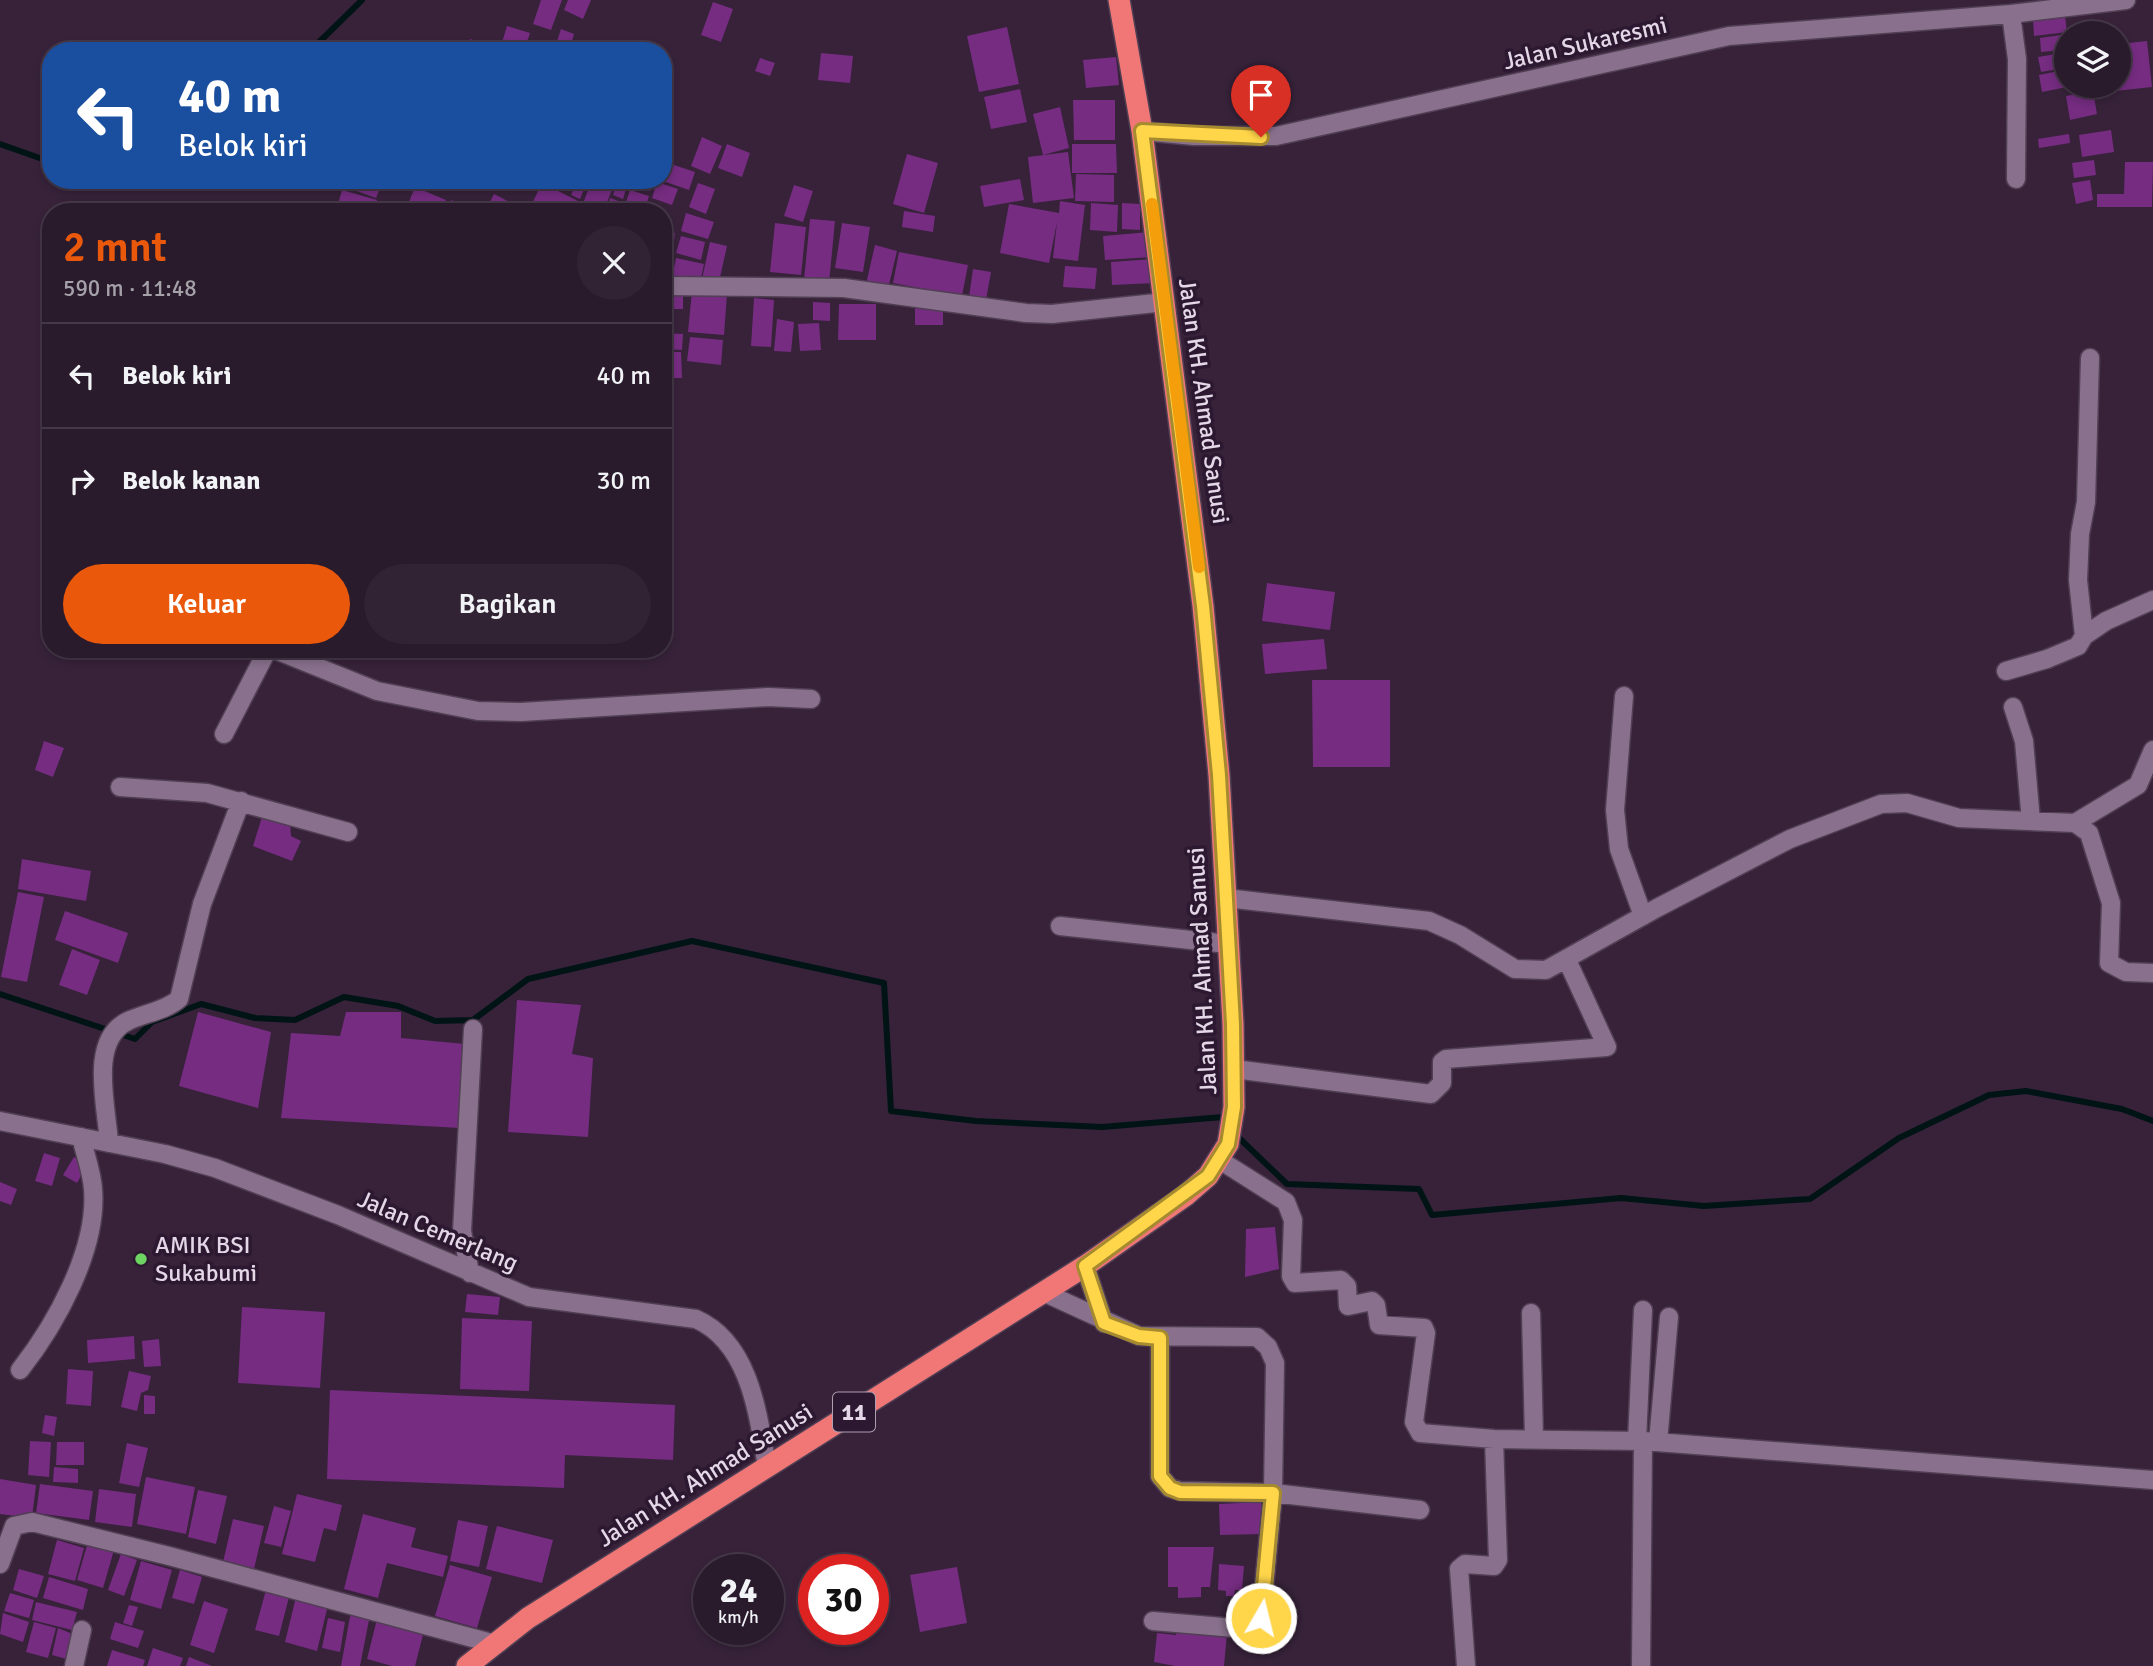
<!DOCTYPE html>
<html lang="id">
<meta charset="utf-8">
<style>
:root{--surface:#291a2c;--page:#312334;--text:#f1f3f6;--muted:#a5a1a9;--line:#453848;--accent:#ea580c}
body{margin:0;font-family:Signika,sans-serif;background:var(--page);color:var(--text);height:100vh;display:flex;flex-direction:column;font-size:26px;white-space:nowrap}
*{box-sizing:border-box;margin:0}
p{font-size:23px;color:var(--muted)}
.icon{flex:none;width:38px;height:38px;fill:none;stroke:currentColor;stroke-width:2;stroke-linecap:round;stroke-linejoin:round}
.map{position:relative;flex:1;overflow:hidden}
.sheet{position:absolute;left:42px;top:203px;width:630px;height:455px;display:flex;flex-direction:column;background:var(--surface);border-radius:28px;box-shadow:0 4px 10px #0003,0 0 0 2px var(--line)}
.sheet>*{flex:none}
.top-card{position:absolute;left:42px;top:42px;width:630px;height:147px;border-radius:28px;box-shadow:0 4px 10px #0003,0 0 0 2px var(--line);background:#1a4fa0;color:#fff;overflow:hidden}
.fabs{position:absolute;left:2054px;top:21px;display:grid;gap:14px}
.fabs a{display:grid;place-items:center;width:77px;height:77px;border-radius:50%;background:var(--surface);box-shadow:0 4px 10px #0003,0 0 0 2px var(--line);font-size:35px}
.speed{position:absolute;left:693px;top:1554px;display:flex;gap:14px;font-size:35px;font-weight:700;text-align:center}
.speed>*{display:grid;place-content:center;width:91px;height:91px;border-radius:50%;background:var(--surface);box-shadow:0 4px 10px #0003,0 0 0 2px var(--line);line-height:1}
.speed small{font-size:18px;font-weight:400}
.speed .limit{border:10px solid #d22;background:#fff;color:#111}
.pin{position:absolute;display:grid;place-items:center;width:60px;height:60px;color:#fff;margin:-72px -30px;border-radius:50% 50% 50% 0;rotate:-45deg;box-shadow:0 0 7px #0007}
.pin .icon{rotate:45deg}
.me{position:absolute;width:77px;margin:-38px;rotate:8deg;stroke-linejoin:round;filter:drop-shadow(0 0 5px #0008)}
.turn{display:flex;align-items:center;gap:24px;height:147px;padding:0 21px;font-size:32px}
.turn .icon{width:91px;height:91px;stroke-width:2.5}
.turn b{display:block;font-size:49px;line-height:60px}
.round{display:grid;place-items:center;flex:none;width:74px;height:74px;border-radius:37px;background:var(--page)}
.overview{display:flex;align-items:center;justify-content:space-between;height:119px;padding:0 21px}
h1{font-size:42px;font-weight:600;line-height:52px;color:var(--accent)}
.primary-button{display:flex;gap:14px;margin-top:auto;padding:14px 21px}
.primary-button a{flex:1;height:80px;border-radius:42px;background:var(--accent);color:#fff;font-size:28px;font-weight:600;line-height:80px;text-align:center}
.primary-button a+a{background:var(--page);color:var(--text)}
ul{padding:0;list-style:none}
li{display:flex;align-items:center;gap:21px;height:105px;padding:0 21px;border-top:2px solid var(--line)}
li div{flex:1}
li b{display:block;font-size:26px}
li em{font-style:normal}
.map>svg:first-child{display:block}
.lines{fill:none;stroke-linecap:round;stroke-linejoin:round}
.stream{stroke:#001415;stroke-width:6}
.building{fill:#752c81}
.minor-casing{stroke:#513f54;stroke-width:21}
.highway-casing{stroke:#513f54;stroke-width:24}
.minor{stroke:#89718d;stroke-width:18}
.highway{stroke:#f17777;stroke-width:21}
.route-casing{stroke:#a68a30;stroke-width:18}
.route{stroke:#ffd54a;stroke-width:12}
.slow{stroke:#f59e0b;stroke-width:12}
.poi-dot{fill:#6dd361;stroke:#2c1830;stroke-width:2.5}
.labels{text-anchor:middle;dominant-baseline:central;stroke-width:7;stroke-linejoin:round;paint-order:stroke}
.shield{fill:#2c1830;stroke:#ad9eb0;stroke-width:2}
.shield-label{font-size:23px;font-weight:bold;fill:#e4d7e7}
.street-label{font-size:24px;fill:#e4d7e7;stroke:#2c1830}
.poi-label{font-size:24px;fill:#e4d7e7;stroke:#2c1830;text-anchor:start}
</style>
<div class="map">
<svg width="2153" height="1666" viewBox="0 0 2153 1666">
<rect width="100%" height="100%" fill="#37223a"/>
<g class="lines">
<path class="stream" d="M310,51L362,0
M0,144L51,162
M0,994L135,1039L152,1022L201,1004L255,1018L295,1020L344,997L398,1006L435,1021L473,1020L528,979L692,941L884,983L891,1111L976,1121L1102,1127L1223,1117L1226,1123
M1235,1134L1287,1184L1419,1189L1432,1215L1621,1198L1704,1206L1810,1199L1899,1138L1989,1095L2026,1091L2122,1109L2153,1121"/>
</g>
<path class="building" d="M541,0H562L551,30L533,24Z
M568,0H591L583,19L564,10Z
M713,2L733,9L721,42L701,35Z
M2065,16L2067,32L2034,36L2033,20Z
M507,26L530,33L524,51L501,46Z
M1007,27L1019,84L979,92L967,36Z
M561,29L574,34L569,51H554Z
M2061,35L2063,50L2041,52L2040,38Z
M470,39L501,49L500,51H467Z
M2147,41L2152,87L2097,93L2096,86H2119V44Z
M821,53L853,56L850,83L818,80Z
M2062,53L2065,68L2041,72L2038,57Z
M1116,57L1119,85L1086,88L1083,60Z
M760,58L775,63L770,76L755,71Z
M2064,70L2067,87L2042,92L2039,75Z
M1020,89L1027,122L991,129L984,97Z
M2093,91L2097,114L2070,120L2066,96Z
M1073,100H1115V140H1074Z
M1060,107L1069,148L1043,155L1033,114Z
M663,124L672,128L664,152H663Z
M2111,130L2114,152L2082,157L2079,135Z
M2069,134L2070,143L2039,148L2038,139Z
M702,137L722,146L710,174L691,166Z
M727,144L750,153L742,177L718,168Z
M1072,144H1116L1117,173H1072Z
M1068,152L1074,198L1033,203L1028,157Z
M907,154L938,163L924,213L893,204Z
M2094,160L2096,175L2074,178L2072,163Z
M665,162L695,172L689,190L663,181Z
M2125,162H2153L2152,207H2097V194H2124Z
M1076,174L1114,175V202L1075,201Z
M1020,179L1024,200L984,207L980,186Z
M310,180H343L341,188Z
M349,180H375L382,183L376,198L346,187Z
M578,180H588L580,199L571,195Z
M592,180H616L603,212L582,206Z
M634,180H654L650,191L632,186Z
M2090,180L2093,200L2076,204L2072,183Z
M657,182L678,189L672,205L652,198Z
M542,183L578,201L573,212H528Z
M617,183L627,186L623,199L613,195Z
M698,183L715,189L706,214L689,207Z
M794,185L813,191L803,222L784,216Z
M415,187L446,200L441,212H405Z
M342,190L377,200L374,212H336Z
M630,190L649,196L644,212H623Z
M494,194L523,209L522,212H485Z
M610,198L624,203L621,212H606Z
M451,200L466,206L463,212H446Z
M1060,201L1085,205L1078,261L1053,258L1057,222L1049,263L1000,253L1009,204L1059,213Z
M1091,203L1118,205L1117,232L1090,230Z
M1122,203L1140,204V230L1122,229Z
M904,211L935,216L933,232L902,227Z
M686,213L714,222L708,239L681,231Z
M810,219L835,221L829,283L804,280Z
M775,223L806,227L801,275L770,272Z
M842,223L870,227L863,272L835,268Z
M664,232L675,233L670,276H663Z
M1150,232L1152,257L1105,260L1103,236Z
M681,236L705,242L701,260L676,253Z
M710,242L727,246L719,282L702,279Z
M875,245L897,251L888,289L866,284Z
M899,252L968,265L962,296L893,283Z
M676,258L704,264L700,283L672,278Z
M1154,259L1155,283L1112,285L1111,262Z
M1065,266L1097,268L1095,289L1063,287Z
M973,269L991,272L986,300L969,297Z
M663,289H683V309H663Z
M692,291L727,294L724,335L688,332Z
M754,298L774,300L771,347L751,346Z
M813,302L830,303V321L813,320Z
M839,304H876V340H838Z
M915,304H943V325H915Z
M777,319L794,322L791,352L774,351Z
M819,323L821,350L800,351L798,324Z
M663,333L683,334L682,350L663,349Z
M690,337L723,340L721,365L687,361Z
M663,352H681L682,378H663Z
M1267,583L1335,592L1330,630L1262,621Z
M1324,639L1327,669L1265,674L1262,644Z
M1312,680H1390V767H1313Z
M44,741L64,748L53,777L35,770Z
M262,817L290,823L291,836L301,841L292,861L253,846Z
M22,859L91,871L86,901L18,889Z
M18,892L44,897L27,982L1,977Z
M65,911L128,933L118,963L55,940Z
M72,949L100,960L87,995L59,985Z
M517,1000L581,1005L572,1054L593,1058L588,1137L508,1132Z
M198,1012L271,1032L258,1108L179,1086Z
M346,1012H401V1038L465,1044L460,1128L281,1118L291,1033L340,1036Z
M44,1153L60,1158L52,1186L35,1181Z
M74,1157L87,1165L77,1183L63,1175Z
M0,1182L17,1189L11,1205L0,1201Z
M1275,1227L1279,1269L1245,1277L1246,1229Z
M467,1294L500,1297L498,1315L465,1312Z
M242,1307L325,1312L320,1388L238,1383Z
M462,1318L532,1321L529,1391L460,1389Z
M134,1336L135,1359L88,1363L87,1340Z
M159,1339L161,1366L144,1367L142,1341Z
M68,1369L93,1371L91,1406L66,1404Z
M129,1371L151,1376L148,1390L141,1393L137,1411L121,1407Z
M330,1390L675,1405L673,1460L565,1455L564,1488L327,1479Z
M144,1395L155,1396V1414H144Z
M45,1415L57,1417L54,1436L42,1433Z
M30,1441L51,1442L49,1477L28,1475Z
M57,1442H84V1465H56Z
M127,1443L148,1448L139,1487L119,1483Z
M54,1467L78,1469V1483L53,1482Z
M146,1477L195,1487L186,1534L137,1524Z
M0,1479L36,1485L32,1518L0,1514Z
M40,1484L93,1491L89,1520L36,1513Z
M99,1489L136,1494L132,1527L95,1522Z
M198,1490L227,1496L216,1544L188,1537Z
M297,1494L342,1505L336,1531L324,1528L315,1562L282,1554Z
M1261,1502L1262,1534L1220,1535L1219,1504Z
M274,1506L291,1511L281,1547L264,1543Z
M363,1514L416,1528L411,1547L448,1556L443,1577L387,1563L378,1598L344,1589Z
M233,1519L264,1526L254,1569L223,1562Z
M458,1520L488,1526L479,1567L450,1561Z
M497,1526L553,1540L542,1583L486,1569Z
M57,1540L84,1548L75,1581L48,1574Z
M88,1542L114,1550L103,1588L77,1580Z
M1168,1547H1214L1210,1587H1201V1597L1178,1598V1587H1168Z
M121,1554L137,1560L124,1596L108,1590Z
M141,1561L172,1570L161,1609L130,1600Z
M1219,1564L1244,1566L1242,1590H1235L1234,1596H1226V1591L1218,1590Z
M450,1565L492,1577L477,1628L435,1616Z
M957,1567L967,1623L920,1632L910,1575Z
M19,1569L44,1576L37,1598L13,1590Z
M180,1570L202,1577L194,1604L172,1598Z
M49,1577L88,1589L83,1610L43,1598Z
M266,1590L289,1597L279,1636L255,1630Z
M10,1593L34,1600L29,1618L4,1611Z
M296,1597L328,1605L317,1651L285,1642Z
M204,1601L228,1609L214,1653L190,1645Z
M36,1602L77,1612L72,1630L32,1620Z
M129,1605L138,1607L132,1626L123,1623Z
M351,1611L370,1615L360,1666H341Z
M3,1613L29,1622L23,1642L0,1634Z
M328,1618L345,1622L340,1652L322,1648Z
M377,1619L424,1631L415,1666H392L367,1659Z
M34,1622L56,1628L48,1658L26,1652Z
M115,1622L144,1631L138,1648L110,1639Z
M58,1628L75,1635L70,1660L52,1655Z
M1177,1628L1227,1633L1224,1666H1175L1154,1662L1157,1633L1176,1635Z
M153,1648L183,1658L180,1666H147Z
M112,1650L145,1660L143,1666H107Z
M189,1657L212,1666H186Z"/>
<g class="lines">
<g class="minor-casing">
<path id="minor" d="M2011,14L2017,59L2016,179
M1142,131L1194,136H1276L1729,36L2011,14L2126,0
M663,286L844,288L1026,313L1052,314L1165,302
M2084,636L2078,580L2080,534L2086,502L2090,358
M273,649L377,691L478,711L521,712L768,697L811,699
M2006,671L2047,659L2078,646L2084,636L2106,621L2153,600
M1624,696L1615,810L1619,849L1643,916
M2013,707L2024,741L2031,821
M224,734L268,649
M120,787L207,793L348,832
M2075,823L2138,785L2153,750
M1226,898L1429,921L1460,935L1515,969L1546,970L1657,908L1790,839L1881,804L1907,803L1959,818L2075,823L2089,833L2111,903L2109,963L2126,972L2153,973
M1060,926L1228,944
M1234,1069L1431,1094L1442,1083V1062L1446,1059L1607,1047L1567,960
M0,1121L165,1154L215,1168L338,1215L529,1297L696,1319C750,1343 758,1414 767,1467
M109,1143C107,1107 88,1040 128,1021C145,1013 165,1011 179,999L202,904L241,801
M1218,1159L1286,1202L1293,1220L1291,1276L1295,1283L1341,1280L1347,1286L1348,1306L1372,1301L1376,1305L1379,1325L1424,1328L1426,1333L1414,1422L1420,1433L1494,1439L1643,1441L2153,1480
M1085,1266L1104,1323
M470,1273L462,1231L473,1029
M1043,1292L1139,1336L1257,1337L1268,1347L1275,1363L1273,1493L1261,1618L1255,1626L1246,1629L1153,1621
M1531,1313L1534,1439
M1160,1338V1476L1170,1488L1180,1491L1273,1493L1420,1510
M20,1370C56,1324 98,1249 93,1189C92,1172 85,1154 81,1137
M1637,1441L1643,1310
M1658,1442L1669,1317
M0,1564L14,1526L32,1522L169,1556L495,1644
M74,1666L82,1630
M1466,1666L1459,1569L1465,1564L1494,1566L1498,1560L1494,1439
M1641,1666L1643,1441"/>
</g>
<g class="highway-casing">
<path id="highway" d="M467,1666L528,1618L1085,1266L1185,1196L1208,1176L1228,1144L1234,1107L1233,1024L1219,775L1203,606L1142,131L1119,0"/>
</g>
<use href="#minor" class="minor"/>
<use href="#highway" class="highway"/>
</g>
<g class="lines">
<g class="route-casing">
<path id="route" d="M1261,137L1142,131L1203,606L1219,775L1233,1024L1234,1107L1228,1144L1208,1176L1085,1266L1104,1323L1139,1336L1160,1338V1476L1170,1488L1180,1492L1273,1493L1261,1618"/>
</g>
<use href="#route" class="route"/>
<path class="slow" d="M1152,204L1199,567"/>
</g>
<circle class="poi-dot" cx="141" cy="1259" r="7"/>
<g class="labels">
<rect class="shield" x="833" y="1392.5" width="42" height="39" rx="5"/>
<g class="shield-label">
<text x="854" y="1412">11</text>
</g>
<g class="street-label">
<text transform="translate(1585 43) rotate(-13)">Jalan Sukaresmi</text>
<text transform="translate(1204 401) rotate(82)">Jalan KH. Ahmad Sanusi</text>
<text transform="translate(1202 971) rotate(-93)">Jalan KH. Ahmad Sanusi</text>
<text transform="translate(438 1231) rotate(23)">Jalan Cemerlang</text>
<text transform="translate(705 1475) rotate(-32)">Jalan KH. Ahmad Sanusi</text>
</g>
<g class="poi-label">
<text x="155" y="1245">AMIK BSI<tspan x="155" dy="28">Sukabumi</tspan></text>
</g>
</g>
</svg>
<div class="fabs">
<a><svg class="icon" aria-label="layers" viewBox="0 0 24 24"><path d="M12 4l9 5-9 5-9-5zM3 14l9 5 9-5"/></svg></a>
</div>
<div class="speed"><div>24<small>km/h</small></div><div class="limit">30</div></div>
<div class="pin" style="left:1261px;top:137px;background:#d93025"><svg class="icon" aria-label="arrive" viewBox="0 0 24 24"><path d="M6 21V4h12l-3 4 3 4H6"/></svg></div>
<svg class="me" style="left:1261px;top:1618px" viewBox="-20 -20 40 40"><circle r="17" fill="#ffd54a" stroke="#fff" stroke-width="3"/><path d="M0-11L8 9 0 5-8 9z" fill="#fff"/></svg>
<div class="top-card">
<div class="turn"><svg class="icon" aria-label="left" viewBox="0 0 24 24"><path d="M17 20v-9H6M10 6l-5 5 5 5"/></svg><div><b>40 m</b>Belok kiri</div></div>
</div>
<section class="sheet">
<div class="overview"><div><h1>2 mnt</h1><p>590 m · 11:48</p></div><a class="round"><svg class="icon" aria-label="close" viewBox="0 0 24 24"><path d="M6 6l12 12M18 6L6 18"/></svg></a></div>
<ul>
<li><svg class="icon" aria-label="left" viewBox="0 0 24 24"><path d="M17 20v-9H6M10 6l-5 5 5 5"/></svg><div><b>Belok kiri</b></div><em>40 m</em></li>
<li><svg class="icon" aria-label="right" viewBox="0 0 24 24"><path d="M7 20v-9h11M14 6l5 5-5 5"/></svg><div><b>Belok kanan</b></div><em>30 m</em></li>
</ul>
<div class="primary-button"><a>Keluar</a><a>Bagikan</a></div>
</section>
</div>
